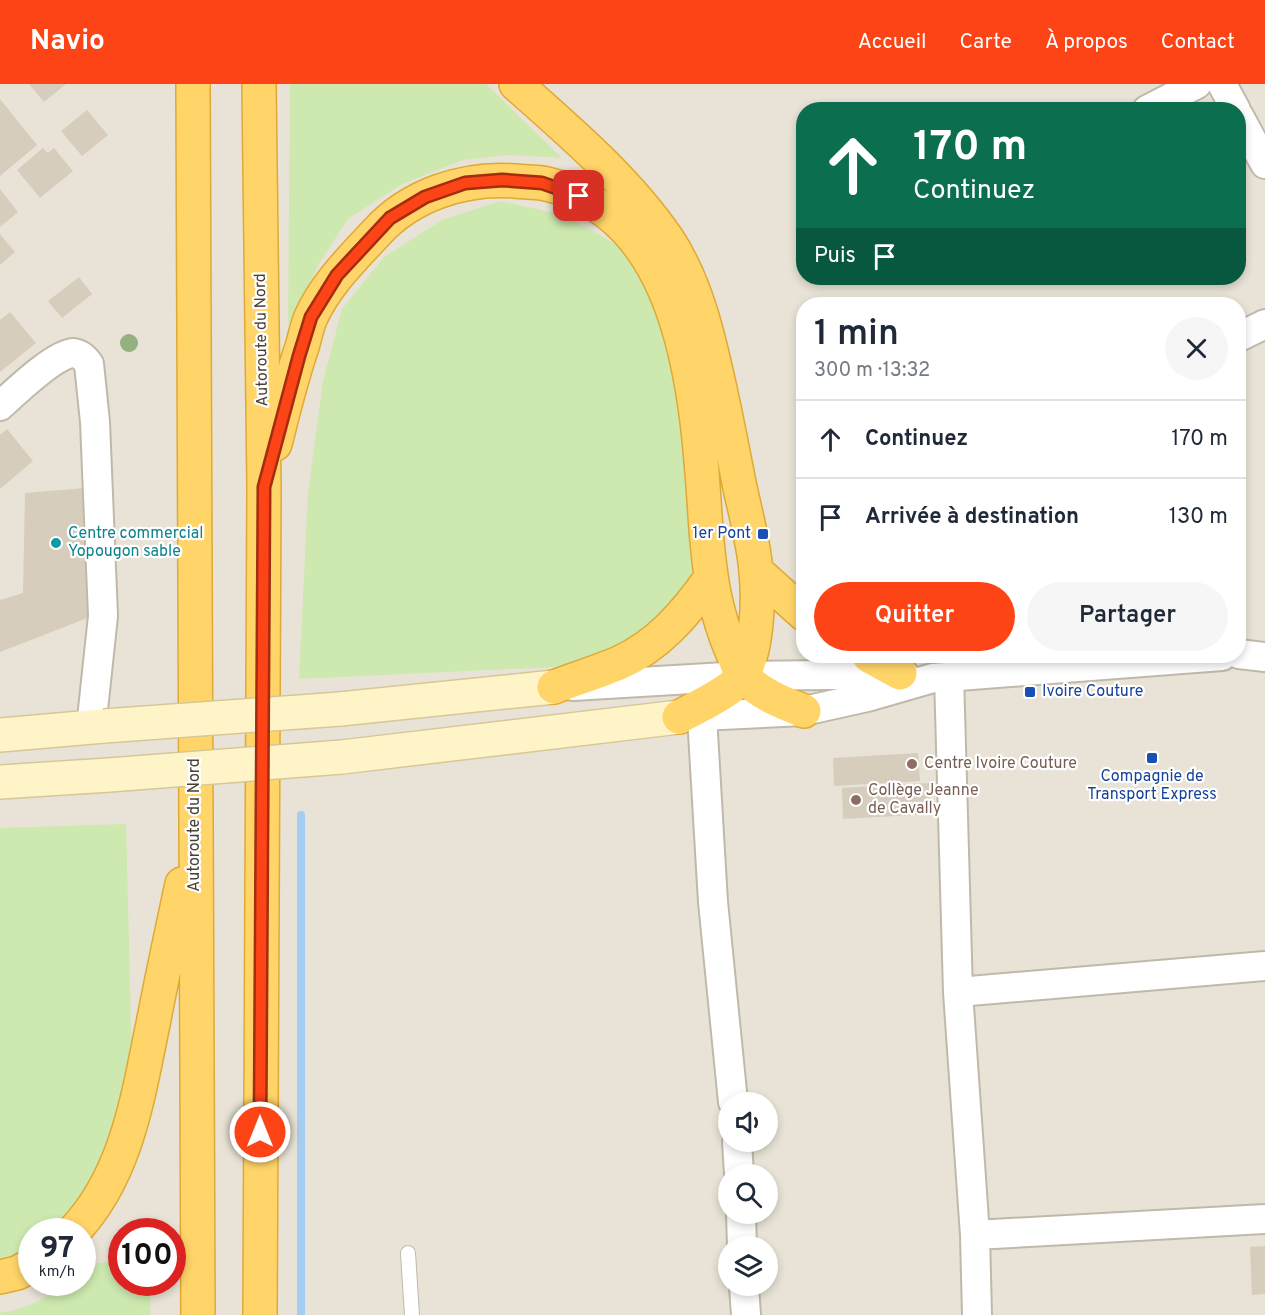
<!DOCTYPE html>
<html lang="fr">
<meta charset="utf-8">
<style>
:root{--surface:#fff;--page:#f6f6f7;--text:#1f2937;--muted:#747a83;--line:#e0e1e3;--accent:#fc4417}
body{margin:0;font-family:Overpass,sans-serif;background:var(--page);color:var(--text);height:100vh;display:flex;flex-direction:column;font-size:22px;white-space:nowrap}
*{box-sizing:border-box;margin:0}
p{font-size:20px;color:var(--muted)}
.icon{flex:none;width:33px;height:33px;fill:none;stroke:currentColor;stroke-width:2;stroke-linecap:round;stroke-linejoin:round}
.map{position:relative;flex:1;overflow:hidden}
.drawer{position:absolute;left:796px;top:213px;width:450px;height:366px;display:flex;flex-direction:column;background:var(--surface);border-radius:24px;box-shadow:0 3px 9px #0003}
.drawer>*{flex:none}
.hud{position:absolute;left:796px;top:18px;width:450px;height:183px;border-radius:24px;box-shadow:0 3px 9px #0003;background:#0b6e4f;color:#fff;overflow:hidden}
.buttons{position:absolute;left:718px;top:1008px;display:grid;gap:12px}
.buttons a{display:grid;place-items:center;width:60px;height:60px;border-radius:50%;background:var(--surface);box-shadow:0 3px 9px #0003;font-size:30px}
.speed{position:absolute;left:18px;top:1134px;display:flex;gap:12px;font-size:30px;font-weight:700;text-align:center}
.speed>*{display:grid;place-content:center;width:78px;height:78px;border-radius:50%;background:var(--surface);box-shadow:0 3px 9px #0003;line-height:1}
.speed small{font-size:15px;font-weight:400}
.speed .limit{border:9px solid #d22;background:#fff;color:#111}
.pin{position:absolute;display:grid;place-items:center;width:51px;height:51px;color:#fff;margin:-26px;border-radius:12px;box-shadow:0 3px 9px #0006}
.me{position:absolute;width:66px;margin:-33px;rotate:0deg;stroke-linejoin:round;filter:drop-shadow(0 0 4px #0008)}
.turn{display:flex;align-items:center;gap:21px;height:126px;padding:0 18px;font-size:27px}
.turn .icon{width:78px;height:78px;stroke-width:2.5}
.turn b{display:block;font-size:42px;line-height:51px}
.then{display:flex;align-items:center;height:57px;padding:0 18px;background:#0003;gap:12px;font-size:22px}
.round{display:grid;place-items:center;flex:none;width:63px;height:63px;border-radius:32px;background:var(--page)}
.head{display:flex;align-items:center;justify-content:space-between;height:102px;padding:0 18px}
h1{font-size:36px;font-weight:600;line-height:45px}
.cta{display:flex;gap:12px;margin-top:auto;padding:12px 18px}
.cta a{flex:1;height:69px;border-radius:36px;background:var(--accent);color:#fff;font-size:24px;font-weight:600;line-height:69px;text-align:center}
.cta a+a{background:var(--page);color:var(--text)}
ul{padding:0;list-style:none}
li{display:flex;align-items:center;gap:18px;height:78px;padding:0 18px;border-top:2px solid var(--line)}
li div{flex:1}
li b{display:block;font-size:22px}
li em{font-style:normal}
header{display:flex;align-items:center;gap:36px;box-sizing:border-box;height:84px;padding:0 30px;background:var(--accent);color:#fff}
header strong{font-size:28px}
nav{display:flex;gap:33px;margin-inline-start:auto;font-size:21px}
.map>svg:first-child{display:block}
.residential{fill:#e8e3d6;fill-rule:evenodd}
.green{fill:#cde9b0}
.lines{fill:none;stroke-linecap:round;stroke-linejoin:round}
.stream{stroke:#a4cef1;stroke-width:8}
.building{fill:#d6cdbd}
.lane-casing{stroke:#c0b9aa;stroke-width:16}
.street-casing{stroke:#c0b9aa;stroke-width:32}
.secondary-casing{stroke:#d5c798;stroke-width:36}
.highway-casing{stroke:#dfa937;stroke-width:36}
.lane{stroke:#fff;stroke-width:14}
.street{stroke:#fff;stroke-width:28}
.secondary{stroke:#fff4c7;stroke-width:33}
.highway{stroke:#ffd468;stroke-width:33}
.secondary-bridge-casing{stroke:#d5c798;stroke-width:36;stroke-linecap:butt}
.secondary-bridge{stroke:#fff4c7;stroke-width:33}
.tree{fill:#93b07e}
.route-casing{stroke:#a42c0f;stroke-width:15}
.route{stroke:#fc4417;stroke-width:10}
.transit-dot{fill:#1a4fb4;stroke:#fff;stroke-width:2}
.culture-dot{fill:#0f9aa8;stroke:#fff;stroke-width:2}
.education-dot{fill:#8d6e63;stroke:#fff;stroke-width:2}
.labels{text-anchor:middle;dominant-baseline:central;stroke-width:4.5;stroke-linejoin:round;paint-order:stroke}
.street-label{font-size:16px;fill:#484236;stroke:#fff}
.culture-label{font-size:16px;fill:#0d838f;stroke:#fff;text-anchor:start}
.transit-label{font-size:16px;fill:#164399;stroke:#fff;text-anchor:end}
.education-label{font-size:16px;fill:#785e54;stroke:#fff;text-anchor:start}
</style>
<header>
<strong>Navio</strong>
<nav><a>Accueil</a><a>Carte</a><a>À propos</a><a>Contact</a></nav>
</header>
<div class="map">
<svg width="1265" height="1231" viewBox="0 0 1265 1231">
<rect width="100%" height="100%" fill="#f4f1e8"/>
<path class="residential" d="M0,0H1265V1231H0ZM804,26H1239V194H804ZM804,220H1239V572H804ZM729,1018H768V1058H729ZM729,1090H768V1130H729ZM32,1148H82V1198H32ZM122,1148H172V1198H122ZM729,1162H768V1202H729Z"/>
<path class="green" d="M290,0H486L562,74L507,71L463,76L402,100L348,135L320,178L288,241Z
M500,117L564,131L617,161L657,208L677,267L696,452L691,498L655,541L618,568L555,583L299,595L308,409L323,297L342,225L384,173L442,136Z
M126,740L132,980L115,1056L60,1147L32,1148L31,1169L0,1184V744Z
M121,1176L122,1198L151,1199L150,1231H0V1229C26,1225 44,1216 64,1199L82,1198L83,1182L84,1181Z"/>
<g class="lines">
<path class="stream" d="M301,1231V731"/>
</g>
<path class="building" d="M29,0H66L44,18Z
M0,15L37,61L0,92Z
M87,26L108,51L82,72L61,47Z
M43,64L48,69L54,64L73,87L40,114L17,86Z
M0,105L18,128L0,143Z
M0,150L15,168L0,181Z
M79,193L92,210L62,234L48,217Z
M10,228L36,259L0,288V236Z
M7,345L33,377L0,405V351Z
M86,404L90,533L0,568V516L23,509L25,409Z
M918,669L920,697L834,702L833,674Z
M929,699L931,730L843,735L842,704Z
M1265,1162V1210L1252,1211L1250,1163Z"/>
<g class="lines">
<g class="lane-casing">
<path id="lane" d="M408,1169L412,1231"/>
</g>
<g class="street-casing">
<path id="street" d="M1222,0L1236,26
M1147,26L1197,0
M1239,32L1265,80
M1239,253L1265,240
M0,322C13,310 57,268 74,269C81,270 85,275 89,280L95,338L103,532L91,644
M1239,570L1265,573
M949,592L958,908L975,1151L977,1231
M573,602L742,592L904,590
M702,632L713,818L733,1018
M679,633L804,627L867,613L933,594L1222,572
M958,908L1265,882
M737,1058L739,1090
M741,1130L742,1162
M975,1151L1265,1135
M744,1202L746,1231"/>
</g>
<g class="secondary-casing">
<path id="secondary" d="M340,625L554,603
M0,651L104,642
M342,673L679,633
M0,698L109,691"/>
</g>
<g class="highway-casing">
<path id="highway" d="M193,0L198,1231
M259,0L264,403L260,1231
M516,0C570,48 627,96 668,156C697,200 709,255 720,305C727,337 733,368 739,399C745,428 754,459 756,488C759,517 757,566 743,591C733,607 695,624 679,633
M275,360C283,328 291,295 302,263C305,253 307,242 311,233C326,200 352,175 376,149C410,111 464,93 515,97C524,98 533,98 542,99C691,129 698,326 706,446C710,492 714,526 733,570C736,577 739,588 744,593C760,610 783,619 804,627
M756,487L804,530
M869,572L900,589
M554,603C575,595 598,588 619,579C658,562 686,529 710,495
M73,1148C127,1092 138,1012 153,940C162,893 172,847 182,800
M0,1193L17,1189L32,1181"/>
</g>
<use href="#lane" class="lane"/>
<use href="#street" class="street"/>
<use href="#secondary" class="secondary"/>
<use href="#highway" class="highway"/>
<g class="secondary-bridge-casing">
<path id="secondary-bridge" d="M104,642L340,625
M109,691L342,673"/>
</g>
<use href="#secondary-bridge" class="secondary-bridge"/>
</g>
<circle class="tree" cx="129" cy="259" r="9"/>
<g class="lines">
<g class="route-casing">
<path id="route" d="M260,1048L264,403L299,272L311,233L337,191L390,134L425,113L465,99L502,96L542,99L579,112"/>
</g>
<use href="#route" class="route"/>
</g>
<g class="transit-dot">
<rect x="757" y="444" width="12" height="12" rx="3"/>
<rect x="1024" y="602" width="12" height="12" rx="3"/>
<rect x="1146" y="668" width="12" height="12" rx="3"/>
</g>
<circle class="culture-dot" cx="56" cy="459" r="6"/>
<g class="education-dot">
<circle cx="912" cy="680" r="6"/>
<circle cx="856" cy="716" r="6"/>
</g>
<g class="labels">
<g class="street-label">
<text transform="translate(262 256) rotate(-91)">Autoroute du Nord</text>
<text transform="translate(195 741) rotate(-90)">Autoroute du Nord</text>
</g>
<g class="culture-label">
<text x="68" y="450">Centre commercial<tspan x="68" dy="18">Yopougon sable</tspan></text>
</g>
<g class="transit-label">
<text x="751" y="450">1er Pont</text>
<text x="1042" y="608" text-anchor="start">Ivoire Couture</text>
<text x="1152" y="693" text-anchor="middle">Compagnie de<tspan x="1152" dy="18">Transport Express</tspan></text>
</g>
<g class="education-label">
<text x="924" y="680">Centre Ivoire Couture</text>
<text x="868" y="707">Collège Jeanne<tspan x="868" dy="18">de Cavally</tspan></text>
</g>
</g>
</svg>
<div class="buttons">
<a><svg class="icon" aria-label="sound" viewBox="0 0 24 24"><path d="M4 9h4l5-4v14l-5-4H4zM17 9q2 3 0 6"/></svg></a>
<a><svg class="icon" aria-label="search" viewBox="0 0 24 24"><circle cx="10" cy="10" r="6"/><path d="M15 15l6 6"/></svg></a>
<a><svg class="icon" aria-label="layers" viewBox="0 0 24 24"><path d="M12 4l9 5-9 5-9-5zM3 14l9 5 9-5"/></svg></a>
</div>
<div class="speed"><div>97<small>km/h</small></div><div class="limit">100</div></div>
<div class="pin" style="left:579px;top:112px;background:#d93025"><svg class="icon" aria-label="arrive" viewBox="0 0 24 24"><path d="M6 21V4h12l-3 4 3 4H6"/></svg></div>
<svg class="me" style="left:260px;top:1048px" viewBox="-20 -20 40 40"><circle r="17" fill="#fc4417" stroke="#fff" stroke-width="3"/><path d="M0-11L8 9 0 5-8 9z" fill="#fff"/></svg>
<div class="hud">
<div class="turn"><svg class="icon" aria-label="ahead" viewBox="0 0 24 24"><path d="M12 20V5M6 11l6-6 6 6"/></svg><div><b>170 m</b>Continuez</div></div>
<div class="then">Puis<svg class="icon" aria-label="arrive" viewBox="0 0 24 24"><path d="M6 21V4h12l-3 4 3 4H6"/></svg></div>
</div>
<section class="drawer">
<div class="head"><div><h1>1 min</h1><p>300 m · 13:32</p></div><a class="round"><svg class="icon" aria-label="close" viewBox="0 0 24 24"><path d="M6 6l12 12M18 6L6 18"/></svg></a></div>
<ul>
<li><svg class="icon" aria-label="ahead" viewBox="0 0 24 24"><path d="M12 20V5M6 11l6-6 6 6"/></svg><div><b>Continuez</b></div><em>170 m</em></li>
<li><svg class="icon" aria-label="arrive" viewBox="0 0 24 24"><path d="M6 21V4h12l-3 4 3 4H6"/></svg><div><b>Arrivée à destination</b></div><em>130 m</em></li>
</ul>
<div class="cta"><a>Quitter</a><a>Partager</a></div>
</section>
</div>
